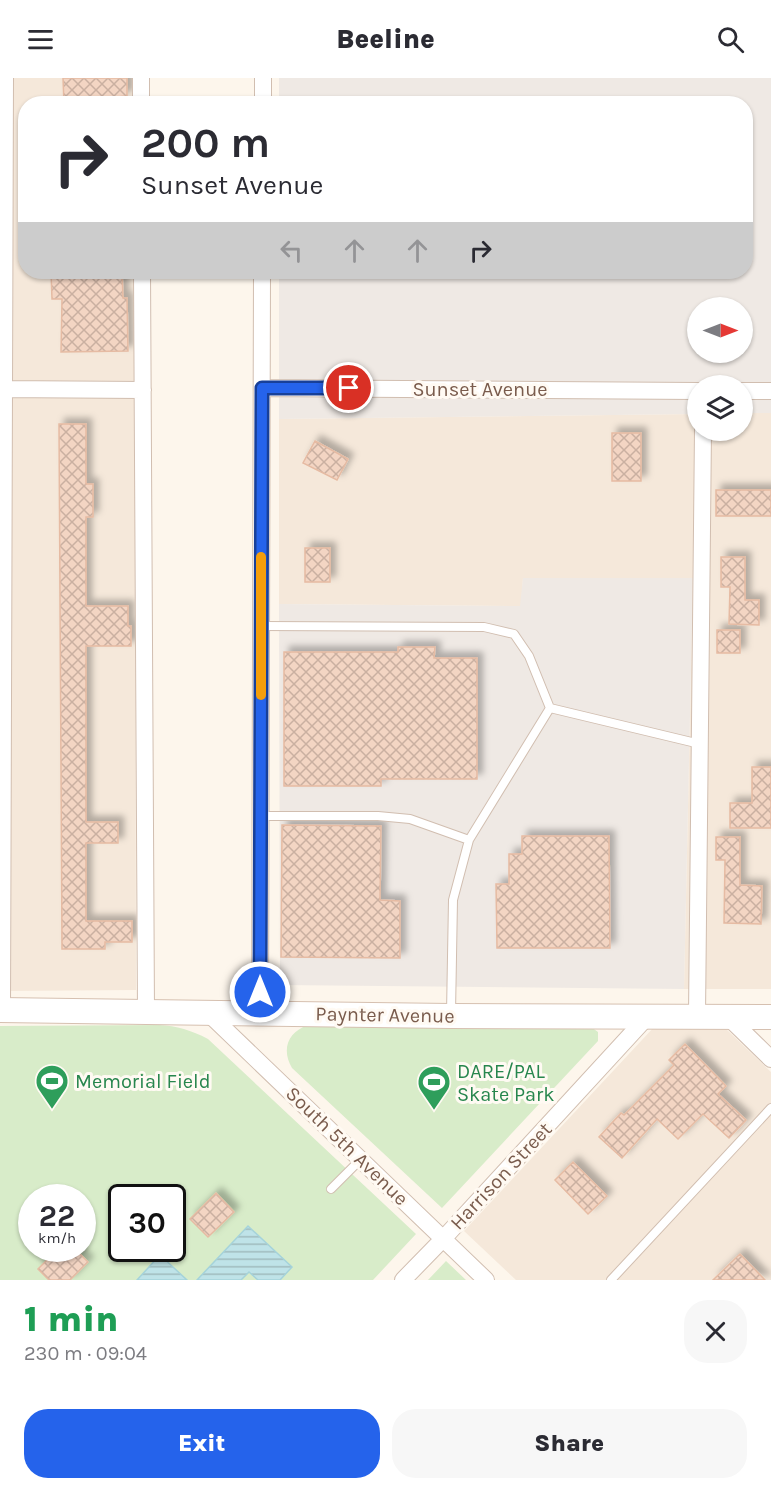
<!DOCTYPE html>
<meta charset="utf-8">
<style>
:root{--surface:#fff;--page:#f7f7f7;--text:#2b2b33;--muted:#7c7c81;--accent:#2563eb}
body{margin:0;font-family:Karla,sans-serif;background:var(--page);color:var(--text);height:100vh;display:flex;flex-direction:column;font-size:22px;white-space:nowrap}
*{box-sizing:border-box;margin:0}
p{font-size:20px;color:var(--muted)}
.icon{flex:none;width:33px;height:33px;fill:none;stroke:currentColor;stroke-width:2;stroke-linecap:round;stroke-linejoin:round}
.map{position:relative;height:1202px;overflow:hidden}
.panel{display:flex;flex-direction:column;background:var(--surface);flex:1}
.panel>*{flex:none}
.top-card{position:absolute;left:18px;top:18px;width:735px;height:183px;border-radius:24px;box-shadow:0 2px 4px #0004;background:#fff;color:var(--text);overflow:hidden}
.needle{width:39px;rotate:90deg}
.buttons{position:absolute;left:687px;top:219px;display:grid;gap:12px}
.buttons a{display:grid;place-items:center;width:66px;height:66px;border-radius:50%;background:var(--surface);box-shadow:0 2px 4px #0004;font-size:30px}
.speed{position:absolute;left:18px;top:1106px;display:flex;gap:12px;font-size:30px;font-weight:700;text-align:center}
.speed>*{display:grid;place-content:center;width:78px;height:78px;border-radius:50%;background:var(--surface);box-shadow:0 2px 4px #0004;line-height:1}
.speed small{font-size:15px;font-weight:400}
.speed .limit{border:3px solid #111;border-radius:9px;background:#fff;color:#111}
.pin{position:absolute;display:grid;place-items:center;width:51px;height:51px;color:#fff;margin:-26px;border:3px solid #fff;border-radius:50%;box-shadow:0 2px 6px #0007}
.me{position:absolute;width:66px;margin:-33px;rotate:0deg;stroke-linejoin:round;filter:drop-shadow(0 0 4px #0008)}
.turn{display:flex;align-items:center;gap:21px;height:126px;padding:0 24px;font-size:27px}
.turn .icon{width:78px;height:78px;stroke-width:2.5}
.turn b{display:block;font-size:42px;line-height:51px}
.lanes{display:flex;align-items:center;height:57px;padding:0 24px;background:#0003;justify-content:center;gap:30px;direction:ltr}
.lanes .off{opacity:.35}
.round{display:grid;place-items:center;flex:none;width:63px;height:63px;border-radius:24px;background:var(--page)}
.overview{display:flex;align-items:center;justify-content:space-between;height:102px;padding:0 24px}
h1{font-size:36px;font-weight:800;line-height:45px;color:#1e9e55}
.primary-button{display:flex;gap:12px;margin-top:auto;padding:12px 24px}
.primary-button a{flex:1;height:69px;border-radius:24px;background:var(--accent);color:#fff;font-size:24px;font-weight:800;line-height:69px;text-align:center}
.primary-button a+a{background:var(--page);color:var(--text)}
header{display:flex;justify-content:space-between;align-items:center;height:78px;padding:0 24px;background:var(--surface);font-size:27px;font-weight:800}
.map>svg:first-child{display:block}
.residential{fill:#f5e8da}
.industrial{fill:#efe9e4;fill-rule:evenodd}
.park{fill:#d8ecc9;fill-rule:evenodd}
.water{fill:url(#water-rules);stroke:#a5d3da;stroke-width:1.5}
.building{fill:url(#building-cross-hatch);stroke:#e6bba3;stroke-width:1.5;filter:url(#shadow)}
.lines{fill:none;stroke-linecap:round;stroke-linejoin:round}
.lane-casing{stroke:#d1beb0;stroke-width:10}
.street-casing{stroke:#d1beb0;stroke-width:18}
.secondary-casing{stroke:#d6c0b0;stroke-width:26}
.lane{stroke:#fff;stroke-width:8}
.street{stroke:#fff;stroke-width:16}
.secondary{stroke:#fff;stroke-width:24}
.route-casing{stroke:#184099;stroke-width:15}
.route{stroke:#2563eb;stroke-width:10}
.slow{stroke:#f59e0b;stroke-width:10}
.labels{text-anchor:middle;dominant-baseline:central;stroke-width:6;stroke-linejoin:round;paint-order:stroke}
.street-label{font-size:20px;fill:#7a5c4d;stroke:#fffaf3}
.leisure-label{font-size:20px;fill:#27864d;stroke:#fffaf3;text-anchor:start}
</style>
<header><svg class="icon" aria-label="menu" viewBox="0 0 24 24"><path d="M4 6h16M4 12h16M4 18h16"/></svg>Beeline<svg class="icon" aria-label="search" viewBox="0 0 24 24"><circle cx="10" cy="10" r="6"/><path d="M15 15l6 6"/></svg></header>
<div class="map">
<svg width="771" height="1202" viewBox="0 0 771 1202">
<defs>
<pattern id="water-rules" width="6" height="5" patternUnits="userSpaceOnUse" patternTransform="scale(1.5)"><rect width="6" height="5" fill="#bfe3e8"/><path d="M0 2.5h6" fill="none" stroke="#a0bbbe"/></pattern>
<pattern id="building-cross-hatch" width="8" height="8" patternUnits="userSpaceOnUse" patternTransform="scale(1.5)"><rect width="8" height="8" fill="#f3d5c3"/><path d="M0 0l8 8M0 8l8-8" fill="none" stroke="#cab0a1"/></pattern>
<filter id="shadow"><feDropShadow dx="5.5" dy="-5.5" stdDeviation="3" flood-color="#0004"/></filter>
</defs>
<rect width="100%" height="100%" fill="#fdf6ec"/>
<path class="residential" d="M0,0H134V25L26,26V194H135L136,912L0,913Z
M743,335H771V911H684L693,501L523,500L521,528L279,526V341L697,336L698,352H742Z
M712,944L726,951L771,994V1202H516L464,1153L655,948Z"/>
<path class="industrial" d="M279,0H771V335H743L742,308H698L697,336L279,341V194H746V26L279,25ZM698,230H742V274H698Z
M523,500H693L684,911L280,907L279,526L520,528Z"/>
<path class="park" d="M159,947C177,948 191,952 208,961L416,1156L373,1202H0V948ZM32,1119H82V1170H32ZM122,1119H172V1170H122Z
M308,947L591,949L598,954V963L442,1130L292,990C281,971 288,954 308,947Z
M446,1183L466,1202H428Z"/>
<path class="water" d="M248,1148L292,1189L280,1202H258L249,1194L241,1202H197Z
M160,1177L187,1202H137Z"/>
<path class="building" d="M63,0H127V18L118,19V26H64Z
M51,194H122L123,220H127L128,273L61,274L62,221H52Z
M59,346H86V406H93V439H86V528H128V548H131V568H86V744H118V765H86V843H132V864H105V871H62Z
M612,355H641V403H612Z
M315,363L348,381L337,402L303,385Z
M716,412H771V438H716Z
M305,470H330V504H305Z
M721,479H745V522H759V547L729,546L730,509H721Z
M717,552H740V575H717Z
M398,569H435L434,580H477V701H381V708H284V574H398Z
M752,689H771V750H730V725H752Z
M282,747L381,748L380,822L400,823V880L281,879Z
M522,758H609L610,870H497L496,806H509V776H522Z
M716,759H740V807L762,808L761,846L724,845L725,782H716Z
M685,966L726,1008L718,1016L746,1042L729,1060L703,1036L678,1061L657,1041L622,1080L599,1059L621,1035L624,1037L674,987L669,982Z
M573,1084L607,1118L588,1136L555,1102Z
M216,1115L234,1134L208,1159L190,1141Z
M59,1170H74L88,1184L70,1202H49L38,1191Z
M740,1176L765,1202H713Z"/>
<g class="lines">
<g class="lane-casing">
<path id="lane" d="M261,548L484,549L514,556L529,578L550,630L700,666
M260,738H378L410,741L469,762
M451,935L453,822L469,762L550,630
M331,1111L361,1081
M611,1202L771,1030"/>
</g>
<g class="street-casing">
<path id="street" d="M141,0V26
M263,26V0
M142,194L146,934
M262,310L698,313
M0,311L143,312
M742,313H771
M2,932L5,0
M208,935L486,1202
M260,935L262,194
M697,938L703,352
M727,938L771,981
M403,1202L443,1161L647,939"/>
</g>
<g class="secondary-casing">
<path id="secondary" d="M0,932L451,938L771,939"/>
</g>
<use href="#lane" class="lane"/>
<use href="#street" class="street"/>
<use href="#secondary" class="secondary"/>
</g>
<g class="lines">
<g class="route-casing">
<path id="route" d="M260,914L262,310H349"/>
</g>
<use href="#route" class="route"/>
<path class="slow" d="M261,617V479"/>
</g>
<defs>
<g id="stadium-pin" transform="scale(1.725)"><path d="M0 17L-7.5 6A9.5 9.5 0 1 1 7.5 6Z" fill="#2e9e5b" stroke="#fffaf3"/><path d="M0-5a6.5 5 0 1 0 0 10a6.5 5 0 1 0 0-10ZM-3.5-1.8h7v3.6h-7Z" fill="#fff"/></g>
</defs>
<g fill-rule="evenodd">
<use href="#stadium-pin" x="52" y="1003"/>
<use href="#stadium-pin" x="434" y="1004"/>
</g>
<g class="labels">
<g class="street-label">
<text x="480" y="311">Sunset Avenue</text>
<text transform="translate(385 937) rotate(1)">Paynter Avenue</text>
<text transform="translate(347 1068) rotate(44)">South 5th Avenue</text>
<text transform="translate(501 1098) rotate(-47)">Harrison Street</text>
</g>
<g class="leisure-label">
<text x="457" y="993">DARE/PAL<tspan x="457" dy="23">Skate Park</tspan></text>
<text x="75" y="1003">Memorial Field</text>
</g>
</g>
</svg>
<div class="buttons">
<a><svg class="needle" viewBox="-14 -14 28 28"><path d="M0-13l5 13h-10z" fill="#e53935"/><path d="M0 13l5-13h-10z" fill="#7c7c81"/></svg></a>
<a><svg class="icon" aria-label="layers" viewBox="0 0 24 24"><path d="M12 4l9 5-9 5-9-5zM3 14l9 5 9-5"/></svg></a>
</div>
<div class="speed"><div>22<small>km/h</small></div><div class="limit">30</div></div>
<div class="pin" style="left:349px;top:310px;background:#d93025"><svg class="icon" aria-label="arrive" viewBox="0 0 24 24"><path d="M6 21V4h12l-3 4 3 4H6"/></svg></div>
<svg class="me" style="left:260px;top:914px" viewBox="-20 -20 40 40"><circle r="17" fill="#2563eb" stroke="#fff" stroke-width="3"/><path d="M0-11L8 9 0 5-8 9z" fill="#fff"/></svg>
<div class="top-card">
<div class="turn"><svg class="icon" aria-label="right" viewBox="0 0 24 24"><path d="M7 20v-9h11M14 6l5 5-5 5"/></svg><div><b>200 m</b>Sunset Avenue</div></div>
<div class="lanes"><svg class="icon off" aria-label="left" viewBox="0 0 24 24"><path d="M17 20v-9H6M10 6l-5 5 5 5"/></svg><svg class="icon off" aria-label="ahead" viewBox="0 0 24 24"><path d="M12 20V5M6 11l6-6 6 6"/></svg><svg class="icon off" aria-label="ahead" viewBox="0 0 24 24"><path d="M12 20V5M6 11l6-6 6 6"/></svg><svg class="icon" aria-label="right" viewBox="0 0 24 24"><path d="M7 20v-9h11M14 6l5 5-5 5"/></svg></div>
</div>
</div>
<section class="panel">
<div class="overview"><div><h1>1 min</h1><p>230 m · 09:04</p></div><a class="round"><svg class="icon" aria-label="close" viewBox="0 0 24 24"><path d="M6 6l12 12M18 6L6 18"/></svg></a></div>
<div class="primary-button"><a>Exit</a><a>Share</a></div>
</section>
